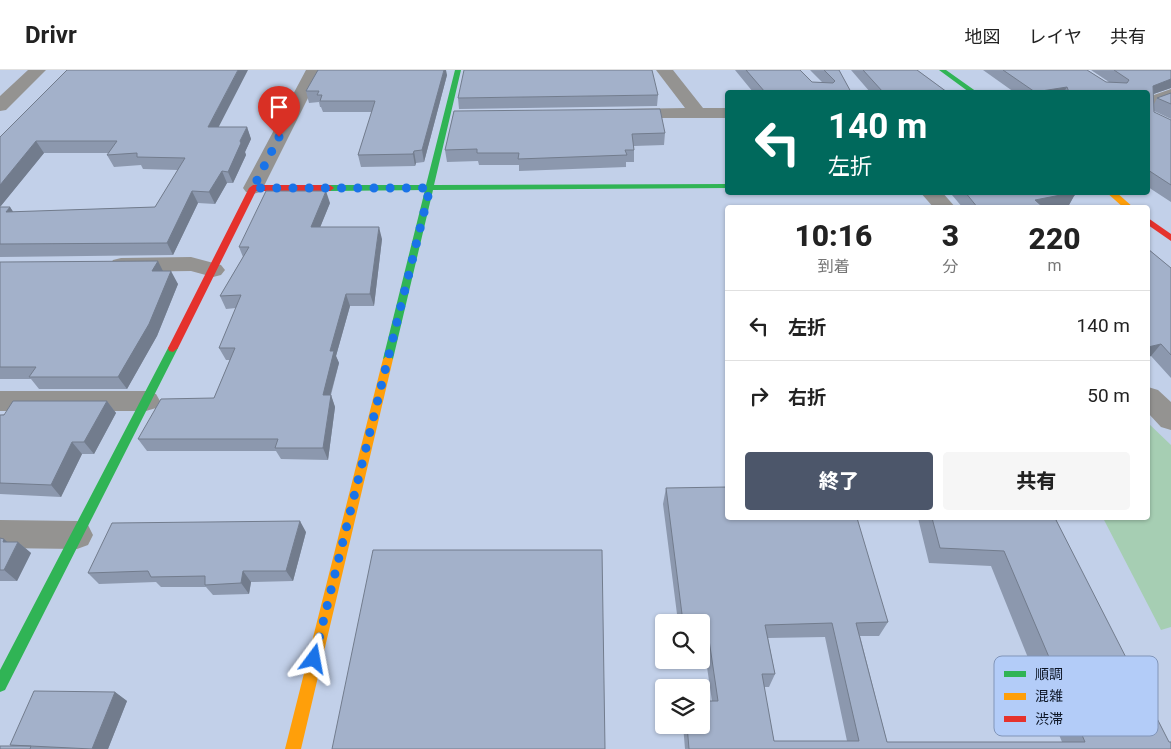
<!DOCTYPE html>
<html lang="ja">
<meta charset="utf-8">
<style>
:root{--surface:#fff;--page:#f6f6f6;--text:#222;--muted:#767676;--line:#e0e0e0;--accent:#4c566a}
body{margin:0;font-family:Roboto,"Noto Sans JP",sans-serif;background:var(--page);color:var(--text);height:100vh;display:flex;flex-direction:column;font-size:19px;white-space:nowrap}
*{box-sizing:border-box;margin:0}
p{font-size:16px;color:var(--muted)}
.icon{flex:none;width:28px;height:28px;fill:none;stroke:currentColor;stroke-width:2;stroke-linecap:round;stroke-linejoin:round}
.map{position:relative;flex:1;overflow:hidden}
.drawer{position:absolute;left:725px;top:135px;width:425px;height:315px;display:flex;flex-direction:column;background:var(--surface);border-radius:5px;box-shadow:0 1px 4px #0004}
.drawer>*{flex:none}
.hud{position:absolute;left:725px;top:20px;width:425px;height:105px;border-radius:5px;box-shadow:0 1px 4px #0004;background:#00695c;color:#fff;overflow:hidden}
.fabs{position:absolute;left:655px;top:544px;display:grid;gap:10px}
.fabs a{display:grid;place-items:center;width:55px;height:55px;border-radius:5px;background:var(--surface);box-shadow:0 1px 4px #0004;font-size:25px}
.pin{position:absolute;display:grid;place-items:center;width:42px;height:42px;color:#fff;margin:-51px -21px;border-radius:50% 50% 50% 0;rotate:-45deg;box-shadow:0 0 5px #0007}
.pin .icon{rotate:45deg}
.me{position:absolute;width:55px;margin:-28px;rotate:13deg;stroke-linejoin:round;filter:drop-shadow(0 0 4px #0008)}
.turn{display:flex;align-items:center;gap:18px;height:105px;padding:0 20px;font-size:22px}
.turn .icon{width:65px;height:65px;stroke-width:2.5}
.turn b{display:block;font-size:35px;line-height:42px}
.eta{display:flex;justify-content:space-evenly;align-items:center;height:85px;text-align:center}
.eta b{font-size:30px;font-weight:800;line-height:35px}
.action{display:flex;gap:10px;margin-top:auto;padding:10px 20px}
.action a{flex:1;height:58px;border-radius:5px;background:var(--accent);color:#fff;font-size:20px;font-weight:800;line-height:58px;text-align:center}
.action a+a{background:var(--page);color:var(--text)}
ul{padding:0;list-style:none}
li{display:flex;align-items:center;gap:15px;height:70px;padding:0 20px;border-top:1px solid var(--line)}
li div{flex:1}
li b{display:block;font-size:19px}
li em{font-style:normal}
header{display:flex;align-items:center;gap:30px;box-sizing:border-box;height:70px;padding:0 25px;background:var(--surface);border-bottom:1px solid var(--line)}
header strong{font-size:24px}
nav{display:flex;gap:28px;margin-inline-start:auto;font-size:18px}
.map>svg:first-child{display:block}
.green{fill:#a6ceb3}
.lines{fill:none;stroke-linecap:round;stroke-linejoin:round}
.street{fill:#949391;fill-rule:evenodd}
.fast{fill:#30b455;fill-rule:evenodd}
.slow{fill:#ff9f0a;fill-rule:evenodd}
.jam{fill:#e5322d;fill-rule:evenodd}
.wall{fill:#8c98ae;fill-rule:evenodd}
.shaded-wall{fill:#727c8d}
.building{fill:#a3b1ca;stroke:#727c8d;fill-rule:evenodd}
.route{stroke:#1a73e8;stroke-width:9;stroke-dasharray:0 16.2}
.key{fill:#b3ccf8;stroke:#8195b9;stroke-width:1}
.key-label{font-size:14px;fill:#0c1525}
</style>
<header>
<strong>Drivr</strong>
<nav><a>地図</a><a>レイヤ</a><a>共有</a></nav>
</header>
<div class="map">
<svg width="1171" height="679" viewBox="0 0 1171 679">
<rect width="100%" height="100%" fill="#c2d0e9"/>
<path class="green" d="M1148,353L1171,375V557L1161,560L1103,448H1148Z"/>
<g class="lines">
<path class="street" d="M28,0H46L6,40L0,41V26Z
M306,0H322L263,118L260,122L253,124L246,122L243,118Z
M656,0H673L703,38H728V48H618L615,44L618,40L624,39L685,38Z
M1171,19V30L1148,38V27Z
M920,122H942L956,138H934Z
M191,187L221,195L225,200L221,205L213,207L191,201L121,202L113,200L110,195L113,190L121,188Z
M1148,317L1158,320L1171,332V360L1161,357L1148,343Z
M0,321H146L156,324L160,331L156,338L146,341H0Z
M0,450L77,451L88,455L93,465L88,475L77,479L0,478Z"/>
<path class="fast" d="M455,0H461L434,115L728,114V118L433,120L393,289L388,293L383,289L425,120L330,121L326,118L330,115H426Z
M939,0H946L977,22H969Z
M173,274L178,278L5,620L0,622V600L168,278Z"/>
<path class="slow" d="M1106,122H1116L1134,138H1124Z
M388,285L393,289L301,679H285L383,289Z"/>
<path class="jam" d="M253,115H330L334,118L330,121H256L178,278L173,282L169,281L168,278L249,118Z
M1148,148L1171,164V171L1148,155Z"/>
</g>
<path class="wall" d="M735,0H800L812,12H822L810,0H839L851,22H753Z
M851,0H917L947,22H870Z
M983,0H1087L1106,12H1109L1091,0H1171V18L1153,24L1154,34L1157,28L1171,23V49L1154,41V42L1171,50V132L1148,117V22H1014Z
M447,5L424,92L416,93L415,96L361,97L358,85L372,42H323L321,37H320L319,32L309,33L306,21Z
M658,25L657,36L459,39L458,28Z
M454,41L665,63L664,75L634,76V92H626V97L519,101V95H479L478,91L447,92L445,80Z
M219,57H247L251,69L245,82L246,85L233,113H227L215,134L198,133L173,185L0,187V67ZM44,83H109L107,85L114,97L141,95L143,99L178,100L155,137L13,142L10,137H0Z
M953,122H1077L1075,125L1074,126L1069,135L1054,138H963L952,125Z
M330,133L320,157L382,169L374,236H350L336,286L339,293L331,325L335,337L328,390L281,389L276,381H147L138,369L214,328L230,290H226L219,278L236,238L226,239L220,226L243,187L239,177Z
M1148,179L1171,198V308L1151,286L1148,287Z
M0,192L163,201L178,214L157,266L127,319H39L31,309H0Z
M107,331L116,343L94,384H82L61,427L0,424V345Z
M666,418L888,552L879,566H860L887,672H1062L991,496L929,493L918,448H1055L1171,679H685L683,655H701L712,631L703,570H701V552H678L663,434ZM825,567L847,671H774L764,617H769L775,604L768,568Z
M306,462L293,511L251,512L249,524L213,525L206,517H161L156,512L99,514L88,503Z
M0,468L8,472H18L31,483L17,511H0Z
M115,622L127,631L108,679H0L12,676L10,675Z"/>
<path class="shaded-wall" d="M238,0H248L213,68L208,57Z
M444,0H446L447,5L424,92L422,80Z
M1171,9V18L1148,26L1153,16Z
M1067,17L1064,22H1035Z
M247,57L251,69L245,82L246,85L233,113L228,102L240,71Z
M36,71L44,83L0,137V115Z
M414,81L416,93L415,96L413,84Z
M222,101L227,113L215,134L209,122Z
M192,121L198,133L173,185L167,173Z
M326,121L330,133L315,170L311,157Z
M1064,122H1077L1075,125L1074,126L1069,135L1054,138H1031L1035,130Z
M10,137L18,149L6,142Z
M379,157L382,169L374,236L370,224Z
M158,191L164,203L152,201Z
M171,201L178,214L157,266L127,319L118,307Z
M346,224L350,236L336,286L339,293L327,337L323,325L330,281Z
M1161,274L1151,286L1148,287V277Z
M331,325L335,337L328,390L323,378Z
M107,331L116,343L94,384L84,372Z
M72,372L82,384L61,427L51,415Z
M300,451L306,462L293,511L286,501Z
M4,469L15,479L18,472L31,483L17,511L4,500L3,472Z
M243,501L251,512L249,524L241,513Z
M115,622L127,631L108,679H92Z"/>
<path class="building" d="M67,0H238L208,57H247L240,71L241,73L228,102L222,101L209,122L192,121L167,173L0,174V137H10L6,142L155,137L185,88L137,87V83L107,85L117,71H36L0,115V67Z
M318,0H444L422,80L414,81L413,84L358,85L375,31H320L322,25H317L319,21H306Z
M464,0H652L658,25L458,28Z
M746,0H800L812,12L833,13L835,11L824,0H839L851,22H765Z
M863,0H917L947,22H883Z
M1003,0H1087L1106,12L1127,13L1129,10L1114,0H1171V9L1153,16L1154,42L1171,50V115L1148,100V22H1069L1067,17L1035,22Z
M1171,23V34L1157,28Z
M660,39L665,63L632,64L634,80H625L627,85L518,89L519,83H477V79L445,80L454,41Z
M266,121H326L311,157H379L370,224H346L330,281H334L323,325H331L323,378H275L278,369H138L161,329L214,328L235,278H219L241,225L220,226L249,177H239Z
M965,122H1076L1035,130L1044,138H978Z
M1148,179L1171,198V285L1161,274L1148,277Z
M158,191L152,201H171L149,254L118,307H29L36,297H0V192Z
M13,331H107L84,372H72L51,415L0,413V345H4Z
M728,417V448H857L888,552L856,553L887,672H1085L1004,481L940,478L932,448H1055L1169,672H1171V679H689L687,655H701V631H718L707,556H701V552H683L666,418ZM832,553L859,671H774L762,604H775L765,555Z
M300,451L286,501H243L241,513L205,515V506L151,507L148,501L88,503L112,453Z
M0,468L4,469L3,472H18L4,500H0Z
M373,480H602L605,679H332Z
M34,621L115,622L92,679L10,675Z
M0,676H31L30,679H0Z"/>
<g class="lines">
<path class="route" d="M279,67L253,118H430L314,589"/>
</g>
<rect x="994" y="586" width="164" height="80" rx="8" class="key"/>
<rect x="1004" y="601" width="22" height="6" fill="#30b455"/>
<rect x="1004" y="623" width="22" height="7" fill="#ff9f0a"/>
<rect x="1004" y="646" width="22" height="6" fill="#e5322d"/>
<g class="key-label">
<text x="1035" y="609">順調</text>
<text x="1035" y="631">混雑</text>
<text x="1035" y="654">渋滞</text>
</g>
</svg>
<div class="fabs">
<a><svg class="icon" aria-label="search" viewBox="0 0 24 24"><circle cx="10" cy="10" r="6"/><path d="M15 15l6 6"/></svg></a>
<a><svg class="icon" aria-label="layers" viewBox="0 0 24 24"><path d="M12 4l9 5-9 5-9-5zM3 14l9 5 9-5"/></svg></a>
</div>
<div class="pin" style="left:279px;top:67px;background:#d93025"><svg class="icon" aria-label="arrive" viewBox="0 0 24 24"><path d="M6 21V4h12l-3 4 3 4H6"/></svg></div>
<svg class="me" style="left:314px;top:589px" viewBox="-20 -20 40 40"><path d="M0-17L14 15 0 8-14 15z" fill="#1a73e8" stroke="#fff" stroke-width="4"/></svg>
<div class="hud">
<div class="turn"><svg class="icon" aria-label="left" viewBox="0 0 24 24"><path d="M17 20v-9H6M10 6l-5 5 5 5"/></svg><div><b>140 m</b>左折</div></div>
</div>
<section class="drawer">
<div class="eta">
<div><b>10:16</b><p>到着</p></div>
<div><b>3</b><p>分</p></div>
<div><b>220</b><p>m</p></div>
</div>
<ul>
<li><svg class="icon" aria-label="left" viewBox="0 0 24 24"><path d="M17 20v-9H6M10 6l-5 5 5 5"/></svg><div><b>左折</b></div><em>140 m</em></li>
<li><svg class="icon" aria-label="right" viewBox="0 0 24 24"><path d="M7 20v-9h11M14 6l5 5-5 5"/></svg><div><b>右折</b></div><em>50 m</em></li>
</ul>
<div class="action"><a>終了</a><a>共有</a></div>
</section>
</div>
